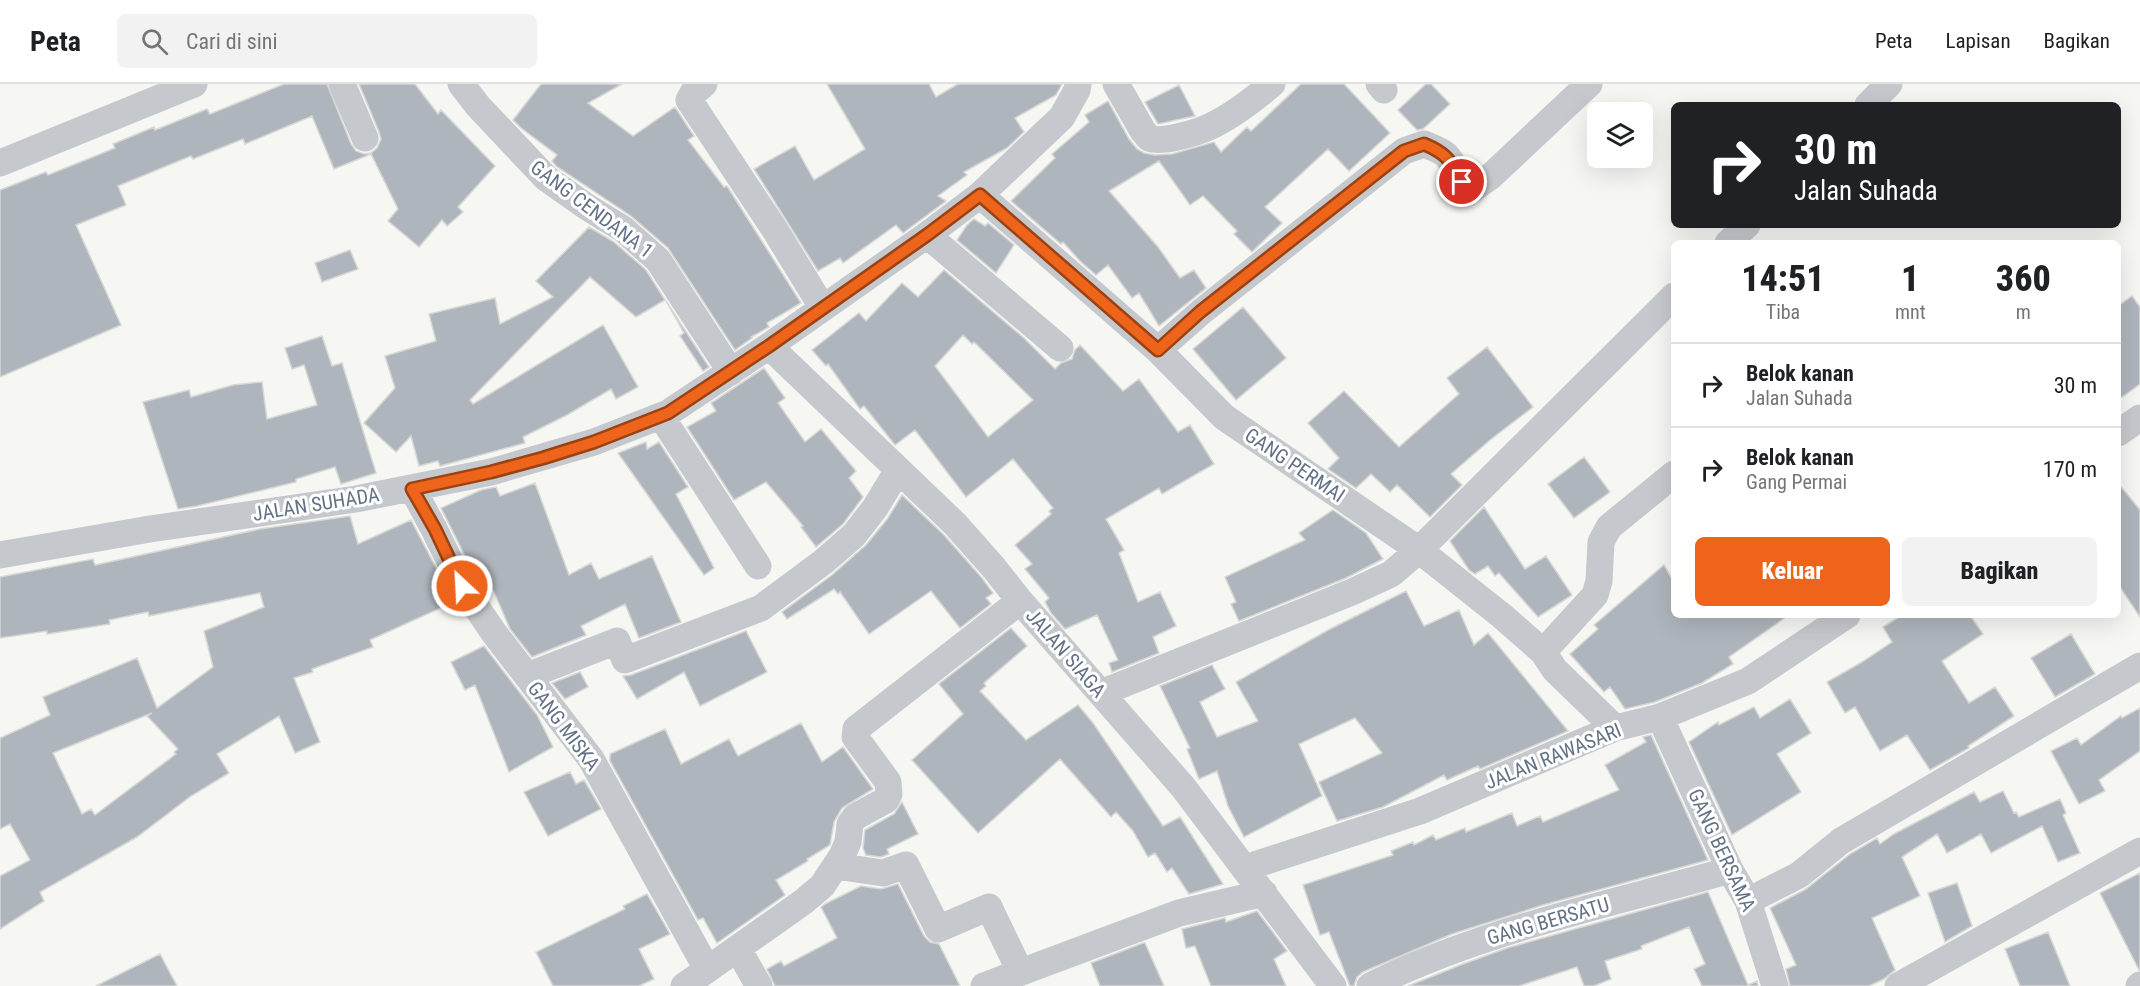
<!DOCTYPE html>
<html lang="id">
<style>
:root{--surface:#fff;--page:#f2f2f2;--text:#202124;--muted:#757577;--line:#e0e0e0;--accent:#ee641b}
body{margin:0;font-family:"Roboto Condensed",sans-serif;background:var(--page);color:var(--text);height:100vh;display:flex;flex-direction:column;font-size:22px;white-space:nowrap}
*{box-sizing:border-box;margin:0}
p{font-size:20px;color:var(--muted)}
.icon{flex:none;width:33px;height:33px;fill:none;stroke:currentColor;stroke-width:2;stroke-linecap:round;stroke-linejoin:round}
.map{position:relative;flex:1;overflow:hidden}
.side{position:absolute;left:1671px;top:156px;width:450px;height:378px;display:flex;flex-direction:column;background:var(--surface);border-radius:9px;box-shadow:0 6px 24px #0002}
.side>*{flex:none}
.hud{position:absolute;left:1671px;top:18px;width:450px;height:126px;border-radius:9px;box-shadow:0 6px 24px #0002;background:#202124;color:#fff;overflow:hidden}
.controls{position:absolute;left:1587px;top:18px;display:grid;gap:12px}
.controls a{display:grid;place-items:center;width:66px;height:66px;border-radius:9px;background:var(--surface);box-shadow:0 6px 24px #0002;font-size:30px}
.pin{position:absolute;display:grid;place-items:center;width:51px;height:51px;color:#fff;margin:-26px;border:3px solid #fff;border-radius:50%;box-shadow:0 2px 6px #0007}
.me{position:absolute;width:66px;margin:-33px;rotate:335deg;stroke-linejoin:round;filter:drop-shadow(0 0 4px #0008)}
.turn{display:flex;align-items:center;gap:21px;height:126px;padding:0 24px;font-size:27px}
.turn .icon{width:78px;height:78px;stroke-width:2.5}
.turn b{display:block;font-size:42px;line-height:51px}
.eta{display:flex;justify-content:space-evenly;align-items:center;height:102px;text-align:center}
.eta b{font-size:36px;font-weight:800;line-height:42px}
.cta{display:flex;gap:12px;margin-top:auto;padding:12px 24px}
.cta a{flex:1;height:69px;border-radius:9px;background:var(--accent);color:#fff;font-size:24px;font-weight:800;line-height:69px;text-align:center}
.cta a+a{background:var(--page);color:var(--text)}
ul{padding:0;list-style:none}
li{display:flex;align-items:center;gap:18px;height:84px;padding:0 24px;border-top:2px solid var(--line)}
li div{flex:1}
li b{display:block;font-size:22px}
li em{font-style:normal}
header{display:flex;align-items:center;gap:36px;box-sizing:border-box;height:84px;padding:0 30px;background:var(--surface);border-bottom:2px solid var(--line)}
header strong{font-size:28px}
nav{display:flex;gap:33px;margin-inline-start:auto;font-size:21px}
.search{width:420px;height:54px;background:var(--page);display:flex;align-items:center;gap:15px;box-sizing:border-box;padding:0 21px;border-radius:9px;color:var(--muted);font-size:22px}
.map>svg:first-child{display:block}
.building{fill:#afb5bc;stroke:#d7d8d5;stroke-width:1.5;fill-rule:evenodd}
.lines{fill:none;stroke-linecap:round;stroke-linejoin:round}
.minor{stroke:#c5c8cc;stroke-width:27}
.route-casing{stroke:#9b4112;stroke-width:15}
.route{stroke:#ee641b;stroke-width:10}
.labels{text-anchor:middle;dominant-baseline:central;stroke-width:6;stroke-linejoin:round;paint-order:stroke}
.street-label{font-size:20px;fill:#637286;stroke:#fff}
</style>
<header>
<strong>Peta</strong>
<div class="search"><svg class="icon" aria-label="search" viewBox="0 0 24 24"><circle cx="10" cy="10" r="6"/><path d="M15 15l6 6"/></svg>Cari di sini</div>
<nav><a>Peta</a><a>Lapisan</a><a>Bagikan</a></nav>
</header>
<div class="map">
<svg width="2140" height="902" viewBox="0 0 2140 902">
<rect width="100%" height="100%" fill="#f6f6f3"/>
<path class="building" d="M284,0H327L351,60L356,67L364,70L371,69L377,64L381,55L379,48L359,0H415L438,30L441,26L495,82L458,123L463,128L447,142L442,136L419,163L388,137L398,125L371,70L334,85L312,32L245,60L243,55L193,75L191,72L118,102L126,121L76,141L121,241L0,293V106L46,88L48,91L115,64L113,60L154,43L155,46L207,25L210,30Z
M541,0H622L588,19L633,52L675,23L694,52L688,56L724,103L727,102L801,219L767,239L769,243L751,253L752,254L735,266L668,164L631,132L556,82L552,77L557,71L521,44L513,36Z
M827,0H929L936,13L958,0H1062L1056,11L1015,34L1024,48L1007,64L964,88L967,91L938,112L946,117L903,149L896,141L843,179L840,174L818,187L754,85L795,62L814,96L865,65Z
M1301,0H1344L1390,49L1349,87L1328,65L1265,123L1282,139L1252,168L1234,150L1237,147L1203,112L1190,121L1159,77L1109,107L1158,163L1180,194L1194,186L1206,204L1159,242L1139,209L1132,214L1108,181L1096,191L1080,177L1063,158L1061,160L1011,117L1055,74L1052,70L1089,38L1085,31L1108,17L1129,55L1137,65L1144,69L1154,71L1172,70L1214,58L1221,68L1247,43L1251,47Z
M1426,0H1431L1450,20L1423,45L1417,46L1398,26Z
M1179,1L1195,32L1158,40L1145,18Z
M974,135L985,142L988,139L1014,161L996,189L957,156L967,141Z
M589,143L614,158L646,186L665,216L636,233L590,193L470,316L473,320L603,241L638,303L616,315L611,305L567,331L523,353L525,359L440,382L438,377L419,382L411,352L396,368L364,339L395,304L385,272L436,257L429,230L495,214L500,240L553,213L536,197Z
M350,166L358,185L322,198L315,179Z
M944,186L1024,254L1055,285L1061,279L1072,275L1075,266L1080,261L1123,307L1139,295L1178,348L1190,341L1214,380L1162,410L1159,404L1106,435L1124,466L1119,469L1138,518L1160,508L1176,542L1153,553L1159,569L1112,588L1109,579L1118,576L1097,531L1065,545L1051,529L1045,518L1049,514L1025,485L1032,480L1015,461L1051,430L1049,427L1053,424L1013,375L966,413L915,346L895,361L864,322L860,325L828,280L826,282L812,266L859,229L866,237L902,199L918,213ZM963,251L972,260L974,258L1033,316L988,353L935,282Z
M2132,212L2140,223V300L2118,316V222Z
M666,217L709,283L703,287L680,252L684,249Z
M1243,223L1286,274L1236,316L1193,265Z
M322,252L332,282L342,279L376,389L341,400L335,383L296,395V398L197,422L178,425L143,318L189,306L191,313L233,301L262,298L267,335L317,321L304,281L292,285L285,264Z
M1487,263L1533,323L1490,356L1451,390L1462,401L1430,433L1397,401L1390,408L1371,390L1356,404L1328,385L1339,374L1308,339L1344,307L1399,363L1459,310L1447,294Z
M764,284L785,314L778,319L805,358L821,345L856,387L849,394L863,413L843,440L816,463L801,443L803,442L766,398L734,416L687,343L716,327L711,319Z
M646,358L647,365L659,358L688,403L676,410L714,484L704,491L618,369Z
M1584,373L1610,408L1574,434L1548,400Z
M535,399L569,491L591,479L599,495L652,472L681,538L639,554L625,520L581,542L586,551L532,573L510,545L491,501L483,505L476,494L441,424L481,406L496,403L500,412Z
M2118,399L2140,426V533L2118,500Z
M902,411L944,451L982,494L993,509L986,514L991,520L960,544L931,507L869,550L840,508L838,510L834,505L787,535L782,528L832,491L866,461L888,434Z
M1484,423L1525,485L1546,472L1572,511L1538,533L1499,489L1495,492L1488,482L1475,490L1469,486L1450,457Z
M1333,426L1366,449L1383,475L1346,494L1239,537L1231,520L1236,518L1225,493L1305,456L1299,449Z
M350,432L358,460L411,436L454,518L370,556L373,563L312,585L313,588L294,594L320,658L295,669L279,632L217,670L229,689L191,712L137,753L40,808L44,817L0,845V792L30,776L10,740L0,745V654L50,631L43,613L137,574L157,624L213,583L204,547L264,523L260,509L149,532L148,528L109,536L110,540L47,550V547L0,554V493L93,475L95,481L260,445ZM152,629L147,632L178,665L174,668L176,670L95,731L91,725L82,730L53,669Z
M1664,481L1674,498V531H1789L1729,573L1733,580L1702,599L1655,618L1625,625L1610,603L1604,608L1570,570L1598,545L1594,541Z
M1406,507L1424,542L1459,526L1474,561L1488,549L1568,647L1480,685L1478,682L1447,696L1444,691L1383,723L1337,737L1319,698L1382,669L1355,634L1299,660L1322,712L1244,753L1228,722L1217,687L1199,695L1187,665L1190,664L1160,602L1212,581L1225,605L1200,618L1217,653L1258,637L1236,598L1330,545Z
M1902,531H1970L1983,550L1942,577L1969,619L1995,603L2014,632L1968,662L1969,664L1930,686L1907,651L1880,667L1855,623L1845,629L1827,598L1862,578L1892,558L1883,543Z
M1011,544L1027,562L984,599L986,602L980,607L1026,656L1078,621L1093,639L1163,742L1180,733L1223,800L1189,810L1172,784L1167,788L1155,769L1148,773L1133,747L1116,728L1111,733L1060,675L978,749L912,676L963,630L939,600Z
M746,547L767,588L700,622L684,588L637,615L623,592L631,591Z
M2071,550L2095,590L2055,613L2031,574Z
M484,562L537,631L553,663L509,688L475,601L465,606L451,578Z
M580,588L588,603L565,615L552,599Z
M1790,615L1811,649L1777,670L1801,708L1732,751L1689,658L1718,638L1719,641L1754,623L1760,634Z
M2140,624V667L2099,696L2105,707L2079,720L2051,667L2077,654L2081,661L2121,632L2122,634Z
M801,639L822,678L843,663L873,705L842,724L834,738L830,761L807,775L808,777L776,796L785,811L717,859L703,834L698,836L610,677V670L665,645L681,680L729,655L738,672Z
M1651,651L1708,776L1543,821L1452,850L1363,888L1357,893L1354,902H1350L1329,848L1320,851L1303,801L1393,771L1391,767L1413,758L1414,761L1433,751L1436,756L1465,744L1466,748L1512,729L1517,742L1540,732L1543,738L1619,706L1605,681L1646,658L1643,653Z
M570,688L576,700L584,696L601,725L548,752L524,708Z
M2003,707L2014,729L2016,728L2019,733L2060,715L2066,729L2063,731L2080,769L2058,778L2042,742L1991,769L1981,750L1947,769L1937,750L1902,773L1920,812L1872,834L1895,886L1884,895L1869,902H1790L1786,885L1796,881L1770,824L1806,805L1850,770L1877,754L1880,760L1894,750L1974,708L1980,718Z
M902,718L918,750L887,765L889,770L881,773L866,771L863,764L865,746L894,730Z
M2140,789V886H2139L2100,809Z
M1957,799L1972,842L1945,858L1928,809Z
M898,800L924,852L930,858L939,860L960,902H775L767,885L781,877L784,882L837,854L821,823L825,820L861,802L881,805Z
M1708,808L1748,901L1757,897L1758,902H1702L1694,885L1705,880L1689,843L1641,862L1642,865L1605,877L1611,895L1594,902H1584L1577,883L1519,902H1408L1463,880L1507,864Z
M647,810L670,850L639,865L654,895L639,902H553L536,868L625,825L623,822Z
M1257,827L1287,867L1274,875L1286,902H1211L1195,862L1186,864L1182,845L1225,834L1226,838Z
M2048,848L2070,902H2020L2005,865Z
M1143,859H1145L1164,902H1100L1091,879Z
M160,870L177,902H96Z"/>
<g class="lines">
<path class="minor" d="M342,0L365,54
M461,0L478,22L546,94L587,123L623,145L658,176L731,288
M704,0L693,9L689,16L775,146L822,223
M1116,0L1143,47C1144,48 1148,53 1149,54C1160,60 1198,48 1209,43C1231,33 1253,16 1272,0
M1379,0L1384,6
M1868,21L1889,0
M0,79L194,0
M980,111L1158,266L1224,333L1419,466L1502,532L1543,568L1555,586L1615,644
M927,151L1060,264
M1728,159L1747,141
M769,262L955,440L994,484L1020,517L1183,703L1333,902
M1158,266L1201,228L1404,67L1424,60C1431,63 1440,66 1446,71C1459,84 1452,94 1474,104L1490,93L1589,0
M661,332L758,482
M2118,349L2140,334
M412,404L434,445L462,502L494,549L591,675L707,885
M0,471L150,445L356,415L491,388L594,358L668,329L769,262L927,151L980,111L1062,33L1077,6L1078,0
M1543,568L1595,511L1599,497L1601,458L1609,443L1674,390
M527,592L617,557L625,576L761,524L823,478L854,451L875,424L898,386
M1101,609L1352,508L1391,490L1419,466L1674,212
M1660,633L1730,786L1748,817L1775,902
M836,782L883,789L906,781L938,845L989,823L1014,875
M1245,784L1420,727L1615,644L1660,633L1748,597L1847,531
M1748,817L1799,791L1841,757L2140,582
M738,865L759,902
M684,902L803,818L822,802L842,772L848,758L850,740L855,733L886,716L889,710L888,698L855,653L856,645L1020,517
M984,902L1179,829L1264,809
M1370,902C1484,845 1609,821 1730,786
M1898,902L2140,767
M2139,902L2140,901"/>
</g>
<g class="lines">
<g class="route-casing">
<path id="route" d="M462,502L435,445L412,405L491,388L543,374L594,358L668,329L769,262L927,151L980,111L1158,266L1200,228L1404,67L1424,60C1448,70 1450,77 1462,98"/>
</g>
<use href="#route" class="route"/>
</g>
<g class="labels">
<g class="street-label">
<text transform="translate(592 125) rotate(37)">GANG CENDANA 1</text>
<text transform="translate(1295 381) rotate(34)">GANG PERMAI</text>
<text transform="translate(316 420) rotate(-9)">JALAN SUHADA</text>
<text transform="translate(1066 569) rotate(49)">JALAN SIAGA</text>
<text transform="translate(564 642) rotate(53)">GANG MISKA</text>
<text transform="translate(1553 672) rotate(-22)">JALAN RAWASARI</text>
<text transform="translate(1722 766) rotate(65)">GANG BERSAMA</text>
<text transform="translate(1548 837) rotate(-16)">GANG BERSATU</text>
</g>
</g>
</svg>
<div class="controls">
<a><svg class="icon" aria-label="layers" viewBox="0 0 24 24"><path d="M12 4l9 5-9 5-9-5zM3 14l9 5 9-5"/></svg></a>
</div>
<div class="pin" style="left:1462px;top:98px;background:#d93025"><svg class="icon" aria-label="arrive" viewBox="0 0 24 24"><path d="M6 21V4h12l-3 4 3 4H6"/></svg></div>
<svg class="me" style="left:462px;top:502px" viewBox="-20 -20 40 40"><circle r="17" fill="#ee641b" stroke="#fff" stroke-width="3"/><path d="M0-11L8 9 0 5-8 9z" fill="#fff"/></svg>
<div class="hud">
<div class="turn"><svg class="icon" aria-label="right" viewBox="0 0 24 24"><path d="M7 20v-9h11M14 6l5 5-5 5"/></svg><div><b>30 m</b>Jalan Suhada</div></div>
</div>
<section class="side">
<div class="eta">
<div><b>14:51</b><p>Tiba</p></div>
<div><b>1</b><p>mnt</p></div>
<div><b>360</b><p>m</p></div>
</div>
<ul>
<li><svg class="icon" aria-label="right" viewBox="0 0 24 24"><path d="M7 20v-9h11M14 6l5 5-5 5"/></svg><div><b>Belok kanan</b><p>Jalan Suhada</p></div><em>30 m</em></li>
<li><svg class="icon" aria-label="right" viewBox="0 0 24 24"><path d="M7 20v-9h11M14 6l5 5-5 5"/></svg><div><b>Belok kanan</b><p>Gang Permai</p></div><em>170 m</em></li>
</ul>
<div class="cta"><a>Keluar</a><a>Bagikan</a></div>
</section>
</div>
